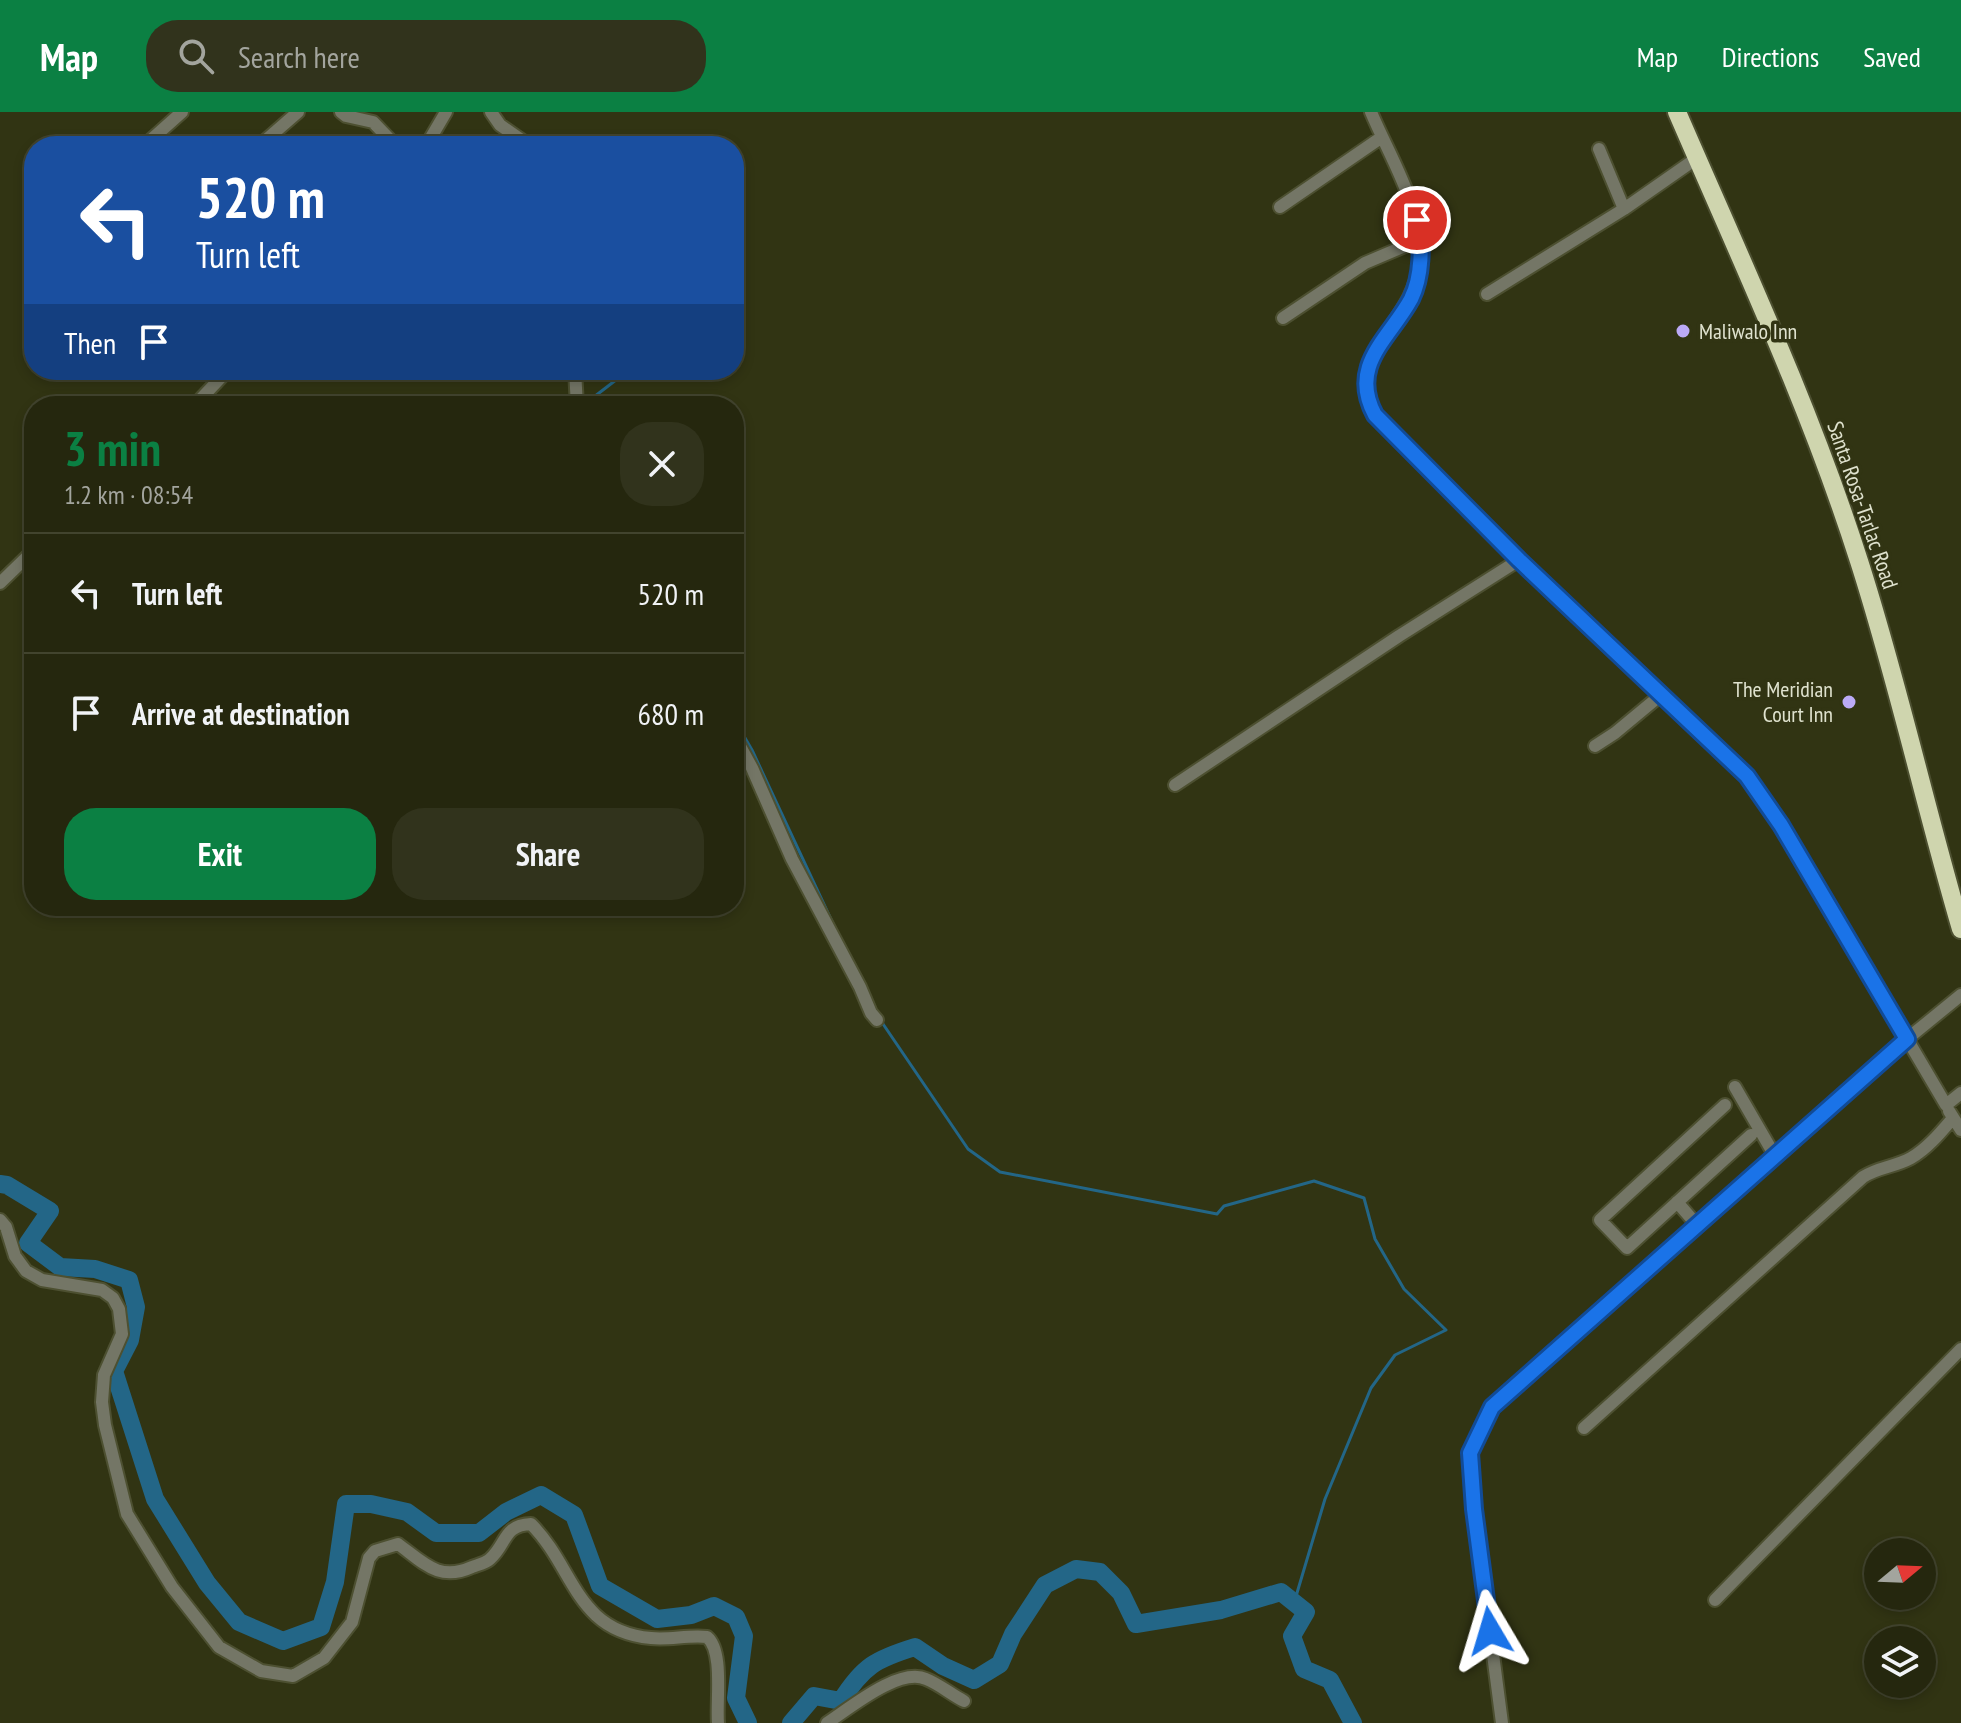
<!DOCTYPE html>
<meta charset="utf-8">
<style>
:root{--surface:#25270e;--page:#31331c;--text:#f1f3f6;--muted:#a3a59e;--line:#42442e;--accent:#0b8043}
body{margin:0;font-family:"PT Sans Narrow",sans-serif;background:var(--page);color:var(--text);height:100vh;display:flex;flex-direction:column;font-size:30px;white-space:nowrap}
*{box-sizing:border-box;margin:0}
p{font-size:26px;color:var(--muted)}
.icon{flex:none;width:44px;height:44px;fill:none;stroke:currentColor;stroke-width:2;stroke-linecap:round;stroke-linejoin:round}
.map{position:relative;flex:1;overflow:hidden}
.side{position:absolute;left:24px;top:284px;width:720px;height:520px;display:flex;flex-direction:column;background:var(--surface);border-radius:32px;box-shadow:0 4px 12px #0003,0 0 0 2px var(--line)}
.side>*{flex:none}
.hud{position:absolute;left:24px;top:24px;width:720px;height:244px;border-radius:32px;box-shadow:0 4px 12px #0003,0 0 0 2px var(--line);background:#1a4fa0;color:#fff;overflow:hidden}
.needle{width:52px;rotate:71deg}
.tools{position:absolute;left:1864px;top:1426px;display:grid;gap:16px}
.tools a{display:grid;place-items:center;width:72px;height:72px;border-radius:50%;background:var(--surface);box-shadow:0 4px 12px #0003,0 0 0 2px var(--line);font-size:40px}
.pin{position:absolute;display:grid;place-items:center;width:68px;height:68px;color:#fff;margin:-34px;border:4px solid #fff;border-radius:50%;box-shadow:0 2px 8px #0007}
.me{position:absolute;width:88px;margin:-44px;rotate:353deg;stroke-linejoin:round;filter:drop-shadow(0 0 6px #0008)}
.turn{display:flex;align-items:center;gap:28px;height:168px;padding:0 40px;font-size:36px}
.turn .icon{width:104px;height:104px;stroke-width:2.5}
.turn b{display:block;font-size:56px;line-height:68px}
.then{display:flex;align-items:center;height:76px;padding:0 40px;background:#0003;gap:16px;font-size:30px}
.round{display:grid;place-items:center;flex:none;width:84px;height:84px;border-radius:32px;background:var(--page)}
.headline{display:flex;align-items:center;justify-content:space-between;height:136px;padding:0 40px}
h1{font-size:48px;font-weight:700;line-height:60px;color:var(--accent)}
.button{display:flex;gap:16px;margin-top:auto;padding:16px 40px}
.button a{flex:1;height:92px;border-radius:32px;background:var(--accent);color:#fff;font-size:32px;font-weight:700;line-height:92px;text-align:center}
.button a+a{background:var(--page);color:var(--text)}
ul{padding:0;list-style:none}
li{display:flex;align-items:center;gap:24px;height:120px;padding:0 40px;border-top:2px solid var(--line)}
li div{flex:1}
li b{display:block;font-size:30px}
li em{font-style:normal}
header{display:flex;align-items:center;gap:48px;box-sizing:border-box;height:112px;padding:0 40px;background:var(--accent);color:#fff}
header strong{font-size:38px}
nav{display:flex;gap:44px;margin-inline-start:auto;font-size:28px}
.search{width:560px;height:72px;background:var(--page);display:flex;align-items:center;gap:20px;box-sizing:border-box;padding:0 28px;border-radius:32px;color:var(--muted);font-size:30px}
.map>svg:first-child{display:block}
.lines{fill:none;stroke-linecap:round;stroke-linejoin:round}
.stream{stroke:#236687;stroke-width:3}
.river{stroke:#236687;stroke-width:18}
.minor-casing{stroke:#4d5031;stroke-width:16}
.highway-casing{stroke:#4d5031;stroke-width:22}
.minor{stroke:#747666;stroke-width:12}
.highway{stroke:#cfd5ae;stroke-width:18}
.route-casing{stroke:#114b97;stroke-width:20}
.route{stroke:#1a73e8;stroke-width:14}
.poi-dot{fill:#bbaaf6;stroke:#313413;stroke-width:3}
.labels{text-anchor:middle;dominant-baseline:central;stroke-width:7;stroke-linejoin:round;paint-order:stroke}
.poi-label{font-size:22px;fill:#dfe2ce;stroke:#313413;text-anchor:start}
.street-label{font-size:22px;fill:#dfe2ce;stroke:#313413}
</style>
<header>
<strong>Map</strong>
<div class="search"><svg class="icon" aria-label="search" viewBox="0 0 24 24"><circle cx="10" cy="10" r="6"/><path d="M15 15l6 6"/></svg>Search here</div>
<nav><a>Map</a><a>Directions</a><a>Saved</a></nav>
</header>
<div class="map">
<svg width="1961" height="1611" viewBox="0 0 1961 1611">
<rect width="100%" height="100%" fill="#313413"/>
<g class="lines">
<path class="stream" d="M585,294L586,291L629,258
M734,607L752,638L835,816
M881,909L968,1037L1000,1060L1217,1102L1224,1094L1314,1069L1364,1086L1375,1127L1404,1177L1446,1218L1395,1243L1371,1276L1325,1387L1294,1491"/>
<path class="river" d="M0,1072L7,1073L50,1099L28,1131L60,1155L95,1157L129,1168L136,1195L130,1228L114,1259L155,1387L207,1471L239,1510L283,1529L321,1515L335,1470L346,1392H371L407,1400L436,1421H479L506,1400L541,1383L574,1403L600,1474L657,1507L691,1503L714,1494L736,1505L744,1524L736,1586L748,1611
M791,1611L814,1584L841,1589C863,1554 876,1547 915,1535L943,1554L974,1568L1000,1552L1013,1522L1045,1473L1076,1457L1100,1460L1121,1481L1136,1512L1221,1498L1281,1480L1306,1500L1292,1524L1304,1557L1330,1568L1353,1611"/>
<g class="minor-casing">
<path id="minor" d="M341,0L346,4L373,10L396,34
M491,0L500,13L530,34
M1371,0C1391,48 1424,97 1419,151C1415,210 1343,242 1375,303L1519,448L1747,664L1781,713L1946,993L1961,981
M144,34L182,0
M259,34L298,0
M426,34L446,0
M1599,37L1624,97
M1280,95L1382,25
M1487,182L1624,97L1697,46
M1283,206L1365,151L1419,128
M575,258L577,294
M194,294L228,258
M0,471L34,438
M734,623L752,656L792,747L860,875L871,901L877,908
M1595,634L1615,621L1662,582
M1175,673L1399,524L1519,448
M1735,975L1775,1044
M1725,993L1600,1108L1627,1136L1751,1023
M1949,999L1961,1018
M1677,1090L1697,1113
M0,1108L6,1115L15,1144L26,1159L42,1168L102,1178L113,1186L119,1197L122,1222L104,1263L102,1290L105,1313L127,1402L172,1475L219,1535L261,1559L293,1564L324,1546L352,1510L369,1446L375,1439L398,1432C424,1451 439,1470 472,1455C477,1453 486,1451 490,1447C507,1432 503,1413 531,1412C575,1456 575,1519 651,1526C669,1528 688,1523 707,1525C724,1539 716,1589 718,1611
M1584,1316L1863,1065C1878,1055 1895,1055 1911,1046C1928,1036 1941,1020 1953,1006
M1715,1488L1961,1237
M827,1611C850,1596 899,1555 926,1567C939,1572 952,1583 964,1589
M1502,1611L1474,1397L1470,1341L1492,1295L1907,927L1961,883"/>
</g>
<g class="highway-casing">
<path id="highway" d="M1677,0C1741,148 1810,295 1859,449C1898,570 1925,695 1961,817"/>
</g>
<use href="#minor" class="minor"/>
<use href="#highway" class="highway"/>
</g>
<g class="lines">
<g class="route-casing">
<path id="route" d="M1417,108C1423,131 1422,165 1411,187C1390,226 1348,253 1375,303L1519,448L1747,664L1781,713L1907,927L1492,1295L1470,1341L1474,1397L1490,1519"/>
</g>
<use href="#route" class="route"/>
</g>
<g class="poi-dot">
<circle cx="1683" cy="219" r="8"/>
<circle cx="1849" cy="590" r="8"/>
</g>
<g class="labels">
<g class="poi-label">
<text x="1699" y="219">Maliwalo Inn</text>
<text x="1833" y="577" text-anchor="end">The Meridian<tspan x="1833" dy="25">Court Inn</tspan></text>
</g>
<g class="street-label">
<text transform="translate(1863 393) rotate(71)">Santa Rosa-Tarlac Road</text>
</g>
</g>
</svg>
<div class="tools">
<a><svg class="needle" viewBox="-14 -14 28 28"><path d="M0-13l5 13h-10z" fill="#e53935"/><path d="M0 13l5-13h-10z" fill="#a3a59e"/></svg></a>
<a><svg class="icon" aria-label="layers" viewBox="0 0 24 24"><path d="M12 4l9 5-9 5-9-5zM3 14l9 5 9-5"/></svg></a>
</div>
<div class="pin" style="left:1417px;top:108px;background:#d93025"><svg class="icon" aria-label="arrive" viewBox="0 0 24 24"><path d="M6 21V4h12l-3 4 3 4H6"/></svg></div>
<svg class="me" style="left:1490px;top:1519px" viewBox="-20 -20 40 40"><path d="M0-17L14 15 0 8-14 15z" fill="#1a73e8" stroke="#fff" stroke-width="4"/></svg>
<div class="hud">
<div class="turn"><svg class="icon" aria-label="left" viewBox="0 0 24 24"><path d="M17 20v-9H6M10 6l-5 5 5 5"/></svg><div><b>520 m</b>Turn left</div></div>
<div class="then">Then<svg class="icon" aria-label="arrive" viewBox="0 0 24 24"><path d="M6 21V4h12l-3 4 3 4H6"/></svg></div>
</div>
<section class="side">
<div class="headline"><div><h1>3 min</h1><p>1.2 km · 08:54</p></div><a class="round"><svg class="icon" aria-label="close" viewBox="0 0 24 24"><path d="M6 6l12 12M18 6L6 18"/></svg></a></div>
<ul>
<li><svg class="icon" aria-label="left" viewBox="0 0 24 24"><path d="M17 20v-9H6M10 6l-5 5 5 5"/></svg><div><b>Turn left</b></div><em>520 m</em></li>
<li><svg class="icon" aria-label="arrive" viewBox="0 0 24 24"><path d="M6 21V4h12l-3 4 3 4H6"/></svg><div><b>Arrive at destination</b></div><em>680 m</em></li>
</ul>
<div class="button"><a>Exit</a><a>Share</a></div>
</section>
</div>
